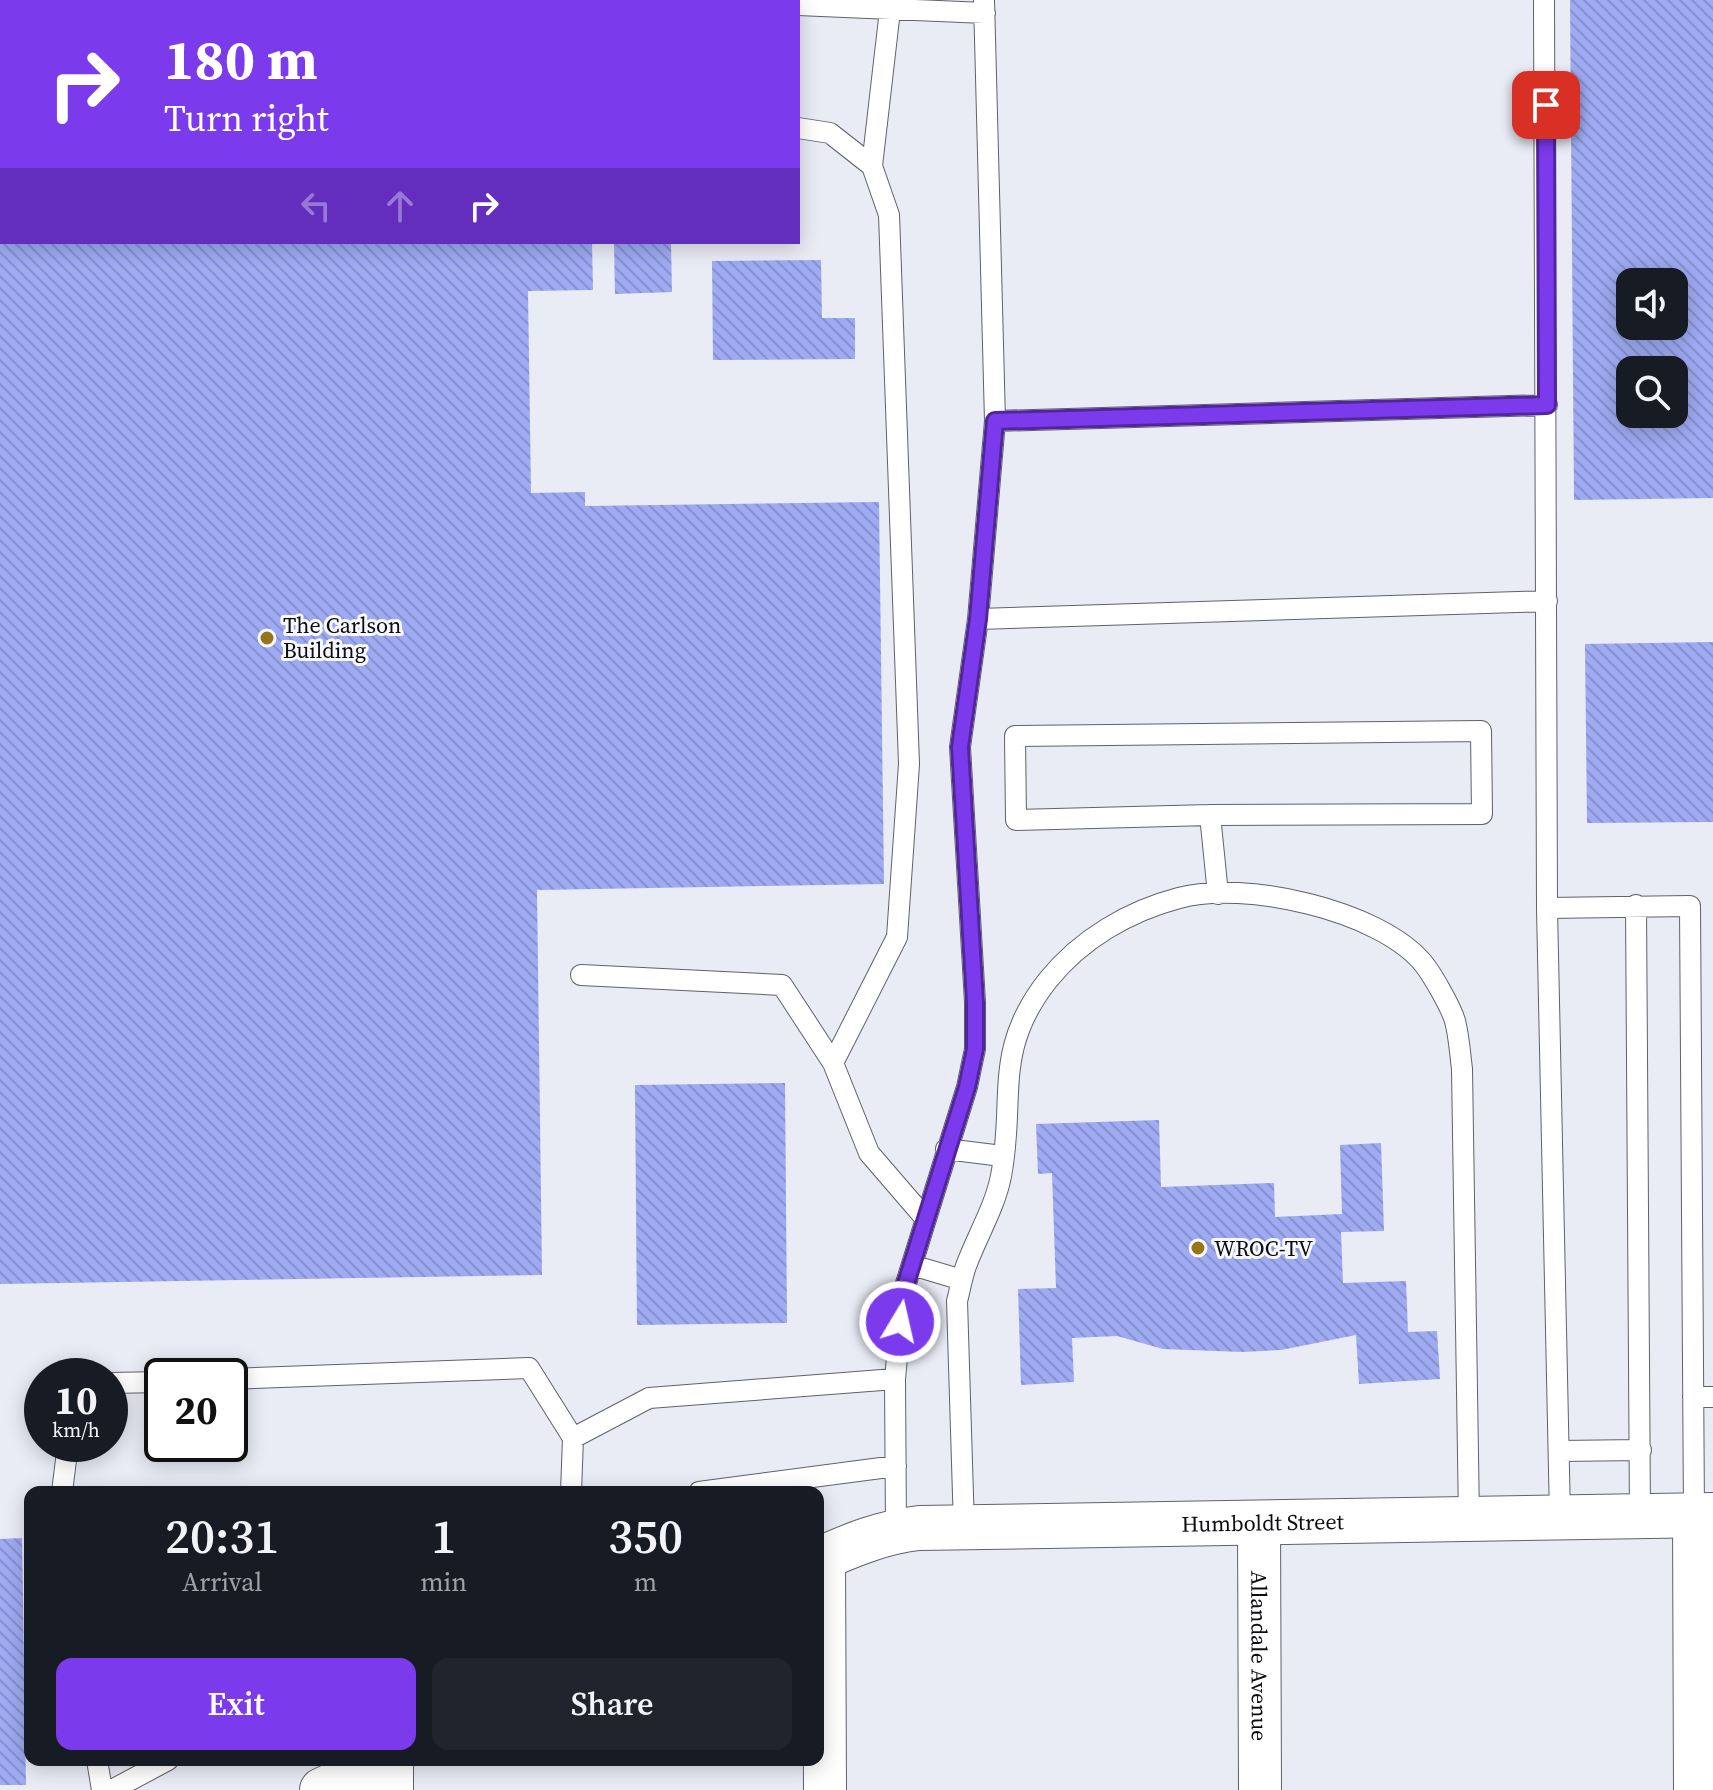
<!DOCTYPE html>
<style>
:root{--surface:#171b24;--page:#20242c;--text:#f1f3f6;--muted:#9ea1a6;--accent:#7c3aed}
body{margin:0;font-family:"Source Serif 4",serif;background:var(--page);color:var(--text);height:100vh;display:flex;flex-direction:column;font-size:30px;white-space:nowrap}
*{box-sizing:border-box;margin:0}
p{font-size:26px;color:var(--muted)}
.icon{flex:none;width:44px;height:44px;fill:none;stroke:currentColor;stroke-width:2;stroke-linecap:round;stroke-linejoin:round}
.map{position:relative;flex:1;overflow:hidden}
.panel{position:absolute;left:24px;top:1486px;width:800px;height:280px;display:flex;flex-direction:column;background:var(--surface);border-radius:16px;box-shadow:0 4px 20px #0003}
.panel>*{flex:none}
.guide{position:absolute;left:0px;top:0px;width:800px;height:244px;box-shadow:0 4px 20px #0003;background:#7c3aed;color:#fff;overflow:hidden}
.controls{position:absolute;left:1616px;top:268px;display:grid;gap:16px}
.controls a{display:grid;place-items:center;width:72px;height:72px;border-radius:16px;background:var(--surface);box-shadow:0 4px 20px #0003;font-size:40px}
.speed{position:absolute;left:24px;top:1358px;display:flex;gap:16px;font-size:40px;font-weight:700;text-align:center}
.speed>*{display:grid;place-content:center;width:104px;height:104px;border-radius:50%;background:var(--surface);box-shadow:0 4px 20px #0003;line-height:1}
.speed small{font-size:20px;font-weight:400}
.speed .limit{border:4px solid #111;border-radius:12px;background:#fff;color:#111}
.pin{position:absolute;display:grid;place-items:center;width:68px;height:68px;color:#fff;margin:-34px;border-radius:16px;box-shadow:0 4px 12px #0006}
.me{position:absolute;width:88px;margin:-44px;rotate:9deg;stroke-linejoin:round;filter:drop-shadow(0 0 6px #0008)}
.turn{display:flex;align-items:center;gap:28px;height:168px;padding:0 32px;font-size:36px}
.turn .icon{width:104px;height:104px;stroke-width:2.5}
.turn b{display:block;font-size:56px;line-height:68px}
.lanes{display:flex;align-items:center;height:76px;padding:0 32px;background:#0003;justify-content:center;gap:40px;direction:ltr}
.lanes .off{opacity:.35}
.eta{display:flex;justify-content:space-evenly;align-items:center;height:136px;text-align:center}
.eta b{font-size:48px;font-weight:600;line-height:56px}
.cta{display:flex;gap:16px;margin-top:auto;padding:16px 32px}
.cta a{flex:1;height:92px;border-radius:16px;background:var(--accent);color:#fff;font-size:32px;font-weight:600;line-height:92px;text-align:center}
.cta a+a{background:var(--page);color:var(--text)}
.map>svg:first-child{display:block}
.building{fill:url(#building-back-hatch);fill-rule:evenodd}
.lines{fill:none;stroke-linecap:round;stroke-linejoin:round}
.service-casing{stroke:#60626a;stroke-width:22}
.minor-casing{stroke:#60626a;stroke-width:44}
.tertiary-casing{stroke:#60626a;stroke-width:46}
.service{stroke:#fff;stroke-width:20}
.minor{stroke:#fff;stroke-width:42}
.tertiary{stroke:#fff;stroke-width:44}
.route-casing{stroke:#51269a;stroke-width:20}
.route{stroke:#7c3aed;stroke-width:14}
.poi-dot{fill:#96751d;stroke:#f7f9ff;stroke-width:3}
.labels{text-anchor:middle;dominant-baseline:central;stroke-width:6;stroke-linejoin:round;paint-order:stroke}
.poi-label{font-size:22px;fill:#0b0c0f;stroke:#f7f9ff;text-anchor:start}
.street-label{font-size:22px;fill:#0b0c0f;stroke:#f7f9ff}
</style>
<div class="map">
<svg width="1713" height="1790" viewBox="0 0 1713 1790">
<defs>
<pattern id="building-back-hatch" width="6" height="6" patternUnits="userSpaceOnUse" patternTransform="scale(2)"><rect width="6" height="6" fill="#9eaaf2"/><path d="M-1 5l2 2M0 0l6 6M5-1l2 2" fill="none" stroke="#8791ce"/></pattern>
</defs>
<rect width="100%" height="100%" fill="#e9ebf5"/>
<path class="building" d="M1570,0H1713V498L1574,500ZM1630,282H1674V326H1630ZM1630,370H1674V414H1630Z
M0,242H592L593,290L528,291L531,493L585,492V506L879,502L884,884L537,890L542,1275L0,1284Z
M671,243L672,292L615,294L614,244Z
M821,260L822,318H855V359L713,360L712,261Z
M1713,642V822L1587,823L1585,644Z
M785,1083L787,1323L637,1325L635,1085Z
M1159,1120L1161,1187L1274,1183L1275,1217L1342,1214L1340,1145L1381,1143L1384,1231L1341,1232L1343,1283L1406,1281L1408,1332L1437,1331L1440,1379L1359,1384L1356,1335L1281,1350L1242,1352L1163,1349L1117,1336L1072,1338L1074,1382L1021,1385L1018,1289L1056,1288L1052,1173L1038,1174L1036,1124Z
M22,1538L26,1785H0V1539Z"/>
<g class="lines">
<g class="service-casing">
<path id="service" d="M669,0L670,2
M751,0L752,2
M1544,0L1547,908L1690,906L1694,1515
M798,5L985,13
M798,128L830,133L872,166L889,215L909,764L897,937L833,1063
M872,166L890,10
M995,421L1547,405
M978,619L995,421L984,0
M1481,731L1482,814L1210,815L1016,820L1015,736Z
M1210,815L1218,894
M1636,905L1640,1516
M1547,908L1560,1517
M581,975L782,985L833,1063L869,1153L925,1218
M946,1149L1002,1156
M912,1265L962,1280
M230,1379L529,1368L573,1438L649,1398L895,1379
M110,1383L162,1382
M1693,1397H1713
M1559,1451L1641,1450
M62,1492L68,1444
M571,1492L573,1438
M699,1492L896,1466
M964,1527L957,1301C960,1290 962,1277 966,1266C977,1236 995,1207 1001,1176C1016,1098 992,1051 1048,980C1081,939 1129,911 1179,898C1244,880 1379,910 1423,963C1432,974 1451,1007 1455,1021C1459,1036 1460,1053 1462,1069L1469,1519
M896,1530L895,1379L903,1293L967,1087L975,1049V1002L960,747L978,619L1547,601
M97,1760L102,1790
M112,1790L168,1760"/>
</g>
<g class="minor-casing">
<g id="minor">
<path d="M1694,1515L1695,1790"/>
<path id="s1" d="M1259,1522L1260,1790"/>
<path d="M824,1557L825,1790"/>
<path d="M392,1760V1790"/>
</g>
</g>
<g class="tertiary-casing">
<g id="tertiary">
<path id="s2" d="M818,1560C851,1545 883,1532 919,1528L1713,1515"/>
<path d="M322,1790L386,1760"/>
</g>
</g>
<use href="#service" class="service"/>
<use href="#minor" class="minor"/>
<use href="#tertiary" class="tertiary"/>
</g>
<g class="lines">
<g class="route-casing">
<path id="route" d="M900,1322L903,1293L967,1087L975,1049V1002L960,747L978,619L995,421L1547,405L1546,105"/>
</g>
<use href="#route" class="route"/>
</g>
<g class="poi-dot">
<circle cx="267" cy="638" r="8"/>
<circle cx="1198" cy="1248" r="8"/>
</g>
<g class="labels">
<g class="poi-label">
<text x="283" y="625">The Carlson<tspan x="283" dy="25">Building</tspan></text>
<text x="1214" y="1248">WROC-TV</text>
</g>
<g class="street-label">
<text stroke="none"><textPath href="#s2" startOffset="450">Humboldt Street</textPath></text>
<text stroke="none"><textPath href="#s1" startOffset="134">Allandale Avenue</textPath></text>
</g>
</g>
</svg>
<div class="controls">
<a><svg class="icon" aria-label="sound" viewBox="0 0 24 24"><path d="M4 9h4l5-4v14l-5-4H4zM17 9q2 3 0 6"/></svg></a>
<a><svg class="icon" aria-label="search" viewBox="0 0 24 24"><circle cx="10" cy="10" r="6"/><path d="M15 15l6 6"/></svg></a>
</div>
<div class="speed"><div>10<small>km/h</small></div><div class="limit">20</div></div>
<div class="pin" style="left:1546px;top:105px;background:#d93025"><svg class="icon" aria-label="arrive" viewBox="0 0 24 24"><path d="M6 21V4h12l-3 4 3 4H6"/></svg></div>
<svg class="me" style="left:900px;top:1322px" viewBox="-20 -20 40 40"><circle r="17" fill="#7c3aed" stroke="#fff" stroke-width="3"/><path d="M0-11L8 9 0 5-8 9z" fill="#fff"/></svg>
<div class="guide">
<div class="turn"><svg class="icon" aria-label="right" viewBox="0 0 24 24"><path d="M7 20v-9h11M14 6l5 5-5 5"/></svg><div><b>180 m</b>Turn right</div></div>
<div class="lanes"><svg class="icon off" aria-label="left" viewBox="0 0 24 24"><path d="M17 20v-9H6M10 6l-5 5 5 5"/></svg><svg class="icon off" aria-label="ahead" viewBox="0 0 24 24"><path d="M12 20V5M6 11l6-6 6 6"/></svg><svg class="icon" aria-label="right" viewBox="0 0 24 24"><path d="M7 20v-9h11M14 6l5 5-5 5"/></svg></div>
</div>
<section class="panel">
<div class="eta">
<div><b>20:31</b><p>Arrival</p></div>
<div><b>1</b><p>min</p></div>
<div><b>350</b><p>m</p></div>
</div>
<div class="cta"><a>Exit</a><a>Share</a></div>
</section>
</div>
